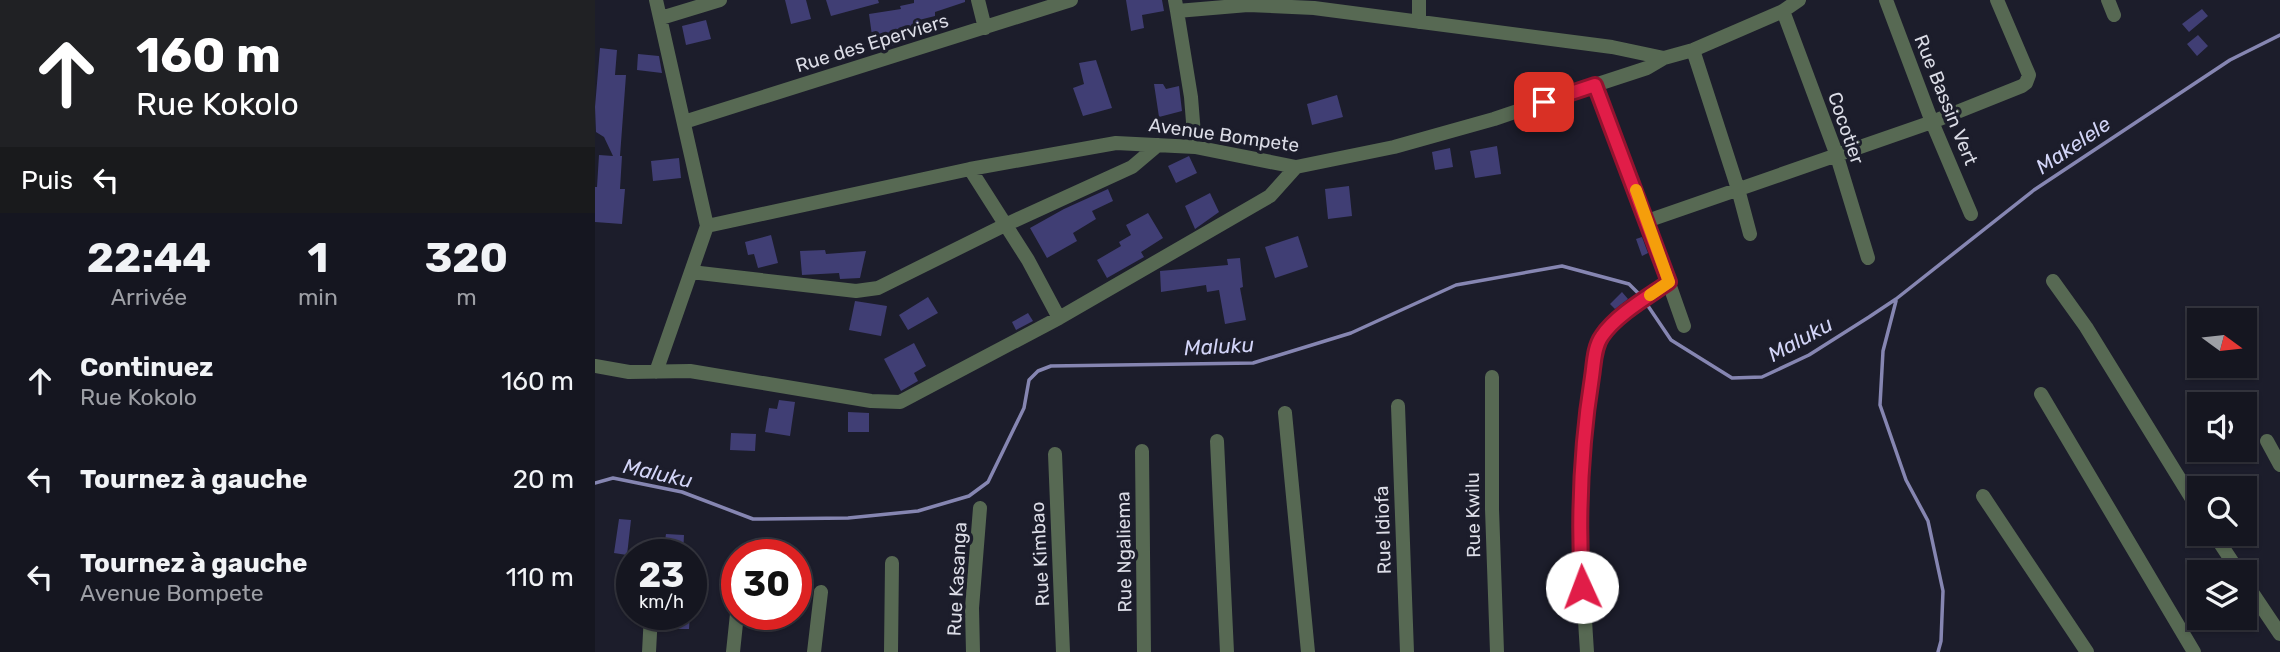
<!DOCTYPE html>
<html lang="fr">
<meta charset="utf-8">
<style>
:root{--surface:#151620;--page:#22232d;--text:#f1f3f6;--muted:#9d9fa5;--line:#34353e}
body{margin:0;font-family:Rubik,sans-serif;background:var(--page);color:var(--text);height:100vh;display:flex;flex-direction:column;font-size:26px;white-space:nowrap}
*{box-sizing:border-box;margin:0}
p{font-size:23px;color:var(--muted)}
.icon{flex:none;width:38px;height:38px;fill:none;stroke:currentColor;stroke-width:2;stroke-linecap:round;stroke-linejoin:round}
.map{position:relative;flex:1;overflow:hidden}
.sheet{display:flex;flex-direction:column;background:var(--surface);width:595px}
.sheet>*{flex:none}
.hud{background:#202124;color:#fff;overflow:hidden}
.needle{width:46px;rotate:105deg}
.controls{position:absolute;left:1592px;top:308px;display:grid;gap:14px}
.controls a{display:grid;place-items:center;width:70px;height:70px;border-radius:0px;background:var(--surface);box-shadow:0 2px 5px #0004,0 0 0 2px var(--line);font-size:35px}
.speed{position:absolute;left:21px;top:539px;display:flex;gap:14px;font-size:35px;font-weight:700;text-align:center}
.speed>*{display:grid;place-content:center;width:91px;height:91px;border-radius:50%;background:var(--surface);box-shadow:0 2px 5px #0004,0 0 0 2px var(--line);line-height:1}
.speed small{font-size:18px;font-weight:400}
.speed .limit{border:10px solid #d22;background:#fff;color:#111}
.pin{position:absolute;display:grid;place-items:center;width:60px;height:60px;color:#fff;margin:-30px;border-radius:14px;box-shadow:0 4px 10px #0006}
.me{position:absolute;width:77px;margin:-38px;rotate:358deg;stroke-linejoin:round;filter:drop-shadow(0 0 5px #0008)}
.turn{display:flex;align-items:center;gap:24px;height:147px;padding:0 21px;font-size:32px}
.turn .icon{width:91px;height:91px;stroke-width:2.5}
.turn b{display:block;font-size:49px;line-height:60px}
.then{display:flex;align-items:center;height:66px;padding:0 21px;background:#0003;gap:14px;font-size:26px}
.eta{display:flex;justify-content:space-evenly;align-items:center;height:119px;text-align:center}
.eta b{font-size:42px;font-weight:700;line-height:49px}
ul{padding:0;list-style:none}
li{display:flex;align-items:center;gap:21px;height:98px;padding:0 21px}
li div{flex:1}
li b{display:block;font-size:26px}
li em{font-style:normal}
main{display:flex;flex:1;min-height:0}
.map>svg:first-child{display:block}
.lines{fill:none;stroke-linecap:round;stroke-linejoin:round}
.stream{stroke:#8686b2;stroke-width:3.5}
.building{fill:#403e74}
.street{stroke:#576953;stroke-width:14}
.route-casing{stroke:#92132f;stroke-width:18}
.route{stroke:#e11d48;stroke-width:12}
.slow{stroke:#f59e0b;stroke-width:12}
.labels{text-anchor:middle;dominant-baseline:central;stroke-width:7;stroke-linejoin:round;paint-order:stroke}
.street-label{font-size:19px;fill:#dbdce6;stroke:#1c1d2b}
.water-label{font-size:21px;font-style:italic;fill:#d2d4f7;stroke:#1c1d2b}
</style>
<main>
<section class="sheet">
<div class="hud">
<div class="turn"><svg class="icon" aria-label="ahead" viewBox="0 0 24 24"><path d="M12 20V5M6 11l6-6 6 6"/></svg><div><b>160 m</b>Rue Kokolo</div></div>
<div class="then">Puis<svg class="icon" aria-label="left" viewBox="0 0 24 24"><path d="M17 20v-9H6M10 6l-5 5 5 5"/></svg></div>
</div>
<div class="eta">
<div><b>22:44</b><p>Arrivée</p></div>
<div><b>1</b><p>min</p></div>
<div><b>320</b><p>m</p></div>
</div>
<ul>
<li><svg class="icon" aria-label="ahead" viewBox="0 0 24 24"><path d="M12 20V5M6 11l6-6 6 6"/></svg><div><b>Continuez</b><p>Rue Kokolo</p></div><em>160 m</em></li>
<li><svg class="icon" aria-label="left" viewBox="0 0 24 24"><path d="M17 20v-9H6M10 6l-5 5 5 5"/></svg><div><b>Tournez à gauche</b></div><em>20 m</em></li>
<li><svg class="icon" aria-label="left" viewBox="0 0 24 24"><path d="M17 20v-9H6M10 6l-5 5 5 5"/></svg><div><b>Tournez à gauche</b><p>Avenue Bompete</p></div><em>110 m</em></li>
</ul>
</section>
<div class="map">
<svg width="1685" height="652" viewBox="0 0 1685 652">
<rect width="100%" height="100%" fill="#1c1d2b"/>
<g class="lines">
<path class="stream" d="M1301,301L1288,351L1285,405L1311,480L1333,521L1348,591L1346,641L1343,652
M1051,303L1076,340L1137,378L1167,377L1214,355L1274,317L1301,299L1439,190L1635,60L1685,35
M0,483L18,478L87,492L158,519L253,518L323,511L374,496L393,482L429,408L434,380L443,371L456,366L658,363L756,333L861,285L967,266L1034,284L1047,297"/>
</g>
<path class="building" d="M190,0H211L216,19L196,24Z
M231,0H283L284,3L236,16Z
M319,0H370V2L340,12V16L324,20L326,32L300,38L301,45L279,50L274,14L306,9L305,6L319,3Z
M531,0H567L569,11L547,15L549,28L536,31Z
M1607,9L1613,16L1594,32L1587,24Z
M111,20L116,39L91,45L87,26Z
M1603,35L1613,46L1602,56L1592,44Z
M5,48L22,50L20,75H31L25,156H27L25,189H30L27,224L0,222V187H2L4,155L18,156L9,137L1,132L0,107Z
M43,54L64,56L67,73L42,70Z
M501,60L517,108L488,116L478,88L489,84L484,63Z
M559,84H568L571,89L584,86L587,111L564,117Z
M742,95L748,117L717,125L712,104Z
M902,146L906,174L880,178L875,151Z
M855,148L858,167L840,170L837,152Z
M594,156L602,173L581,183L573,166Z
M84,158L86,178L58,181L56,161Z
M754,186L757,216L733,219L730,189Z
M513,189L518,201L497,211L501,219L478,233L482,241L452,258L435,228L469,209Z
M615,193L624,212L600,229L590,206Z
M553,213L568,238L546,252L549,257L512,278L502,260L526,246L524,242L536,235L531,225Z
M176,235L183,263L163,268L159,254L153,255L150,242Z
M703,236L713,267L680,278L670,247Z
M1047,237L1053,253L1047,256L1041,239Z
M230,250L231,254L271,251L265,278L245,279L244,273L207,275L205,251Z
M645,258L648,287L645,288L651,320L630,324L624,290L612,292L611,285L566,292L565,271L633,265L632,259Z
M1027,292L1033,299L1020,309L1015,304Z
M333,297L343,313L313,330L304,315Z
M260,301L292,306L286,336L254,330Z
M433,313L438,321L421,330L417,322Z
M319,343L331,366L319,373L323,381L306,391L289,359Z
M184,400L200,402L195,436L170,432L174,408L182,409Z
M253,412L274,413V432H253Z
M136,433L161,434L160,451L135,450Z
M24,519L36,520L32,555L19,553Z
M71,534L89,535L88,555H71L73,547H69Z
M81,614H95L94,629H81Z"/>
<g class="lines">
<path class="street" d="M383,0L390,28
M580,0L582,11L653,5L719,8L1017,47L1069,58
M1291,0L1337,122L1376,214
M1513,0L1519,15
M582,11L596,97L600,147
M1188,11L1241,153L1273,258
M66,18L125,0
M824,22V0
M1098,50L1143,189L1155,234
M1000,85L1052,221L1089,326
M89,122L476,0
M375,169L433,260L464,318
M1052,221L1337,122L1427,86L1431,83L1434,75L1402,0
M112,226L375,169L521,143L600,147L701,167L799,147L899,119L1000,85L1052,68L1069,58L1098,50L1188,11L1204,0
M96,272L261,291L283,288L410,225L537,167L563,145
M1458,281L1491,327L1605,512
M0,366L34,372L95,371L276,401L305,402L464,318L663,203L675,196L701,167
M61,372L112,226L61,0
M897,377V509L902,652
M1446,394L1599,652
M803,406L812,652
M690,413L713,652
M622,441L632,652
M1672,441L1685,465
M547,451L549,652
M460,454L468,652
M1388,496L1492,652
M1619,534L1644,572
M59,555L60,545
M1650,582L1685,634
M54,652L56,614
M138,652L142,614
M219,652L226,592
M296,652L297,563
M378,652L377,608L385,508
M992,652C986,562 982,471 996,381C999,367 999,347 1008,335C1022,315 1053,296 1074,282"/>
</g>
<g class="lines">
<g class="route-casing">
<path id="route" d="M949,102L1000,85L1074,282C1054,296 1021,315 1007,336C999,347 999,364 997,377C986,446 983,518 987,587"/>
</g>
<use href="#route" class="route"/>
<path class="slow" d="M1041,190L1074,282L1055,295"/>
</g>
<g class="labels">
<g class="street-label">
<text transform="translate(277 43) rotate(-17)">Rue des Eperviers</text>
<text transform="translate(1351 100) rotate(68)">Rue Bassin Vert</text>
<text transform="translate(1251 128) rotate(71)">Cocotier</text>
<text transform="translate(629 135) rotate(8)">Avenue Bompete</text>
<text transform="translate(878 515) rotate(-91)">Rue Kwilu</text>
<text transform="translate(788 530) rotate(-92)">Rue Idiofa</text>
<text transform="translate(529 552) rotate(-91)">Rue Ngaliema</text>
<text transform="translate(445 554) rotate(-93)">Rue Kimbao</text>
<text transform="translate(362 579) rotate(-87)">Rue Kasanga</text>
</g>
<g class="water-label">
<text transform="translate(1478 145) rotate(-34)">Makelele</text>
<text transform="translate(1205 339) rotate(-29)">Maluku</text>
<text transform="translate(624 346) rotate(-3)">Maluku</text>
<text transform="translate(63 473) rotate(13)">Maluku</text>
</g>
</g>
</svg>
<div class="controls">
<a><svg class="needle" viewBox="-14 -14 28 28"><path d="M0-13l5 13h-10z" fill="#e53935"/><path d="M0 13l5-13h-10z" fill="#9d9fa5"/></svg></a>
<a><svg class="icon" aria-label="sound" viewBox="0 0 24 24"><path d="M4 9h4l5-4v14l-5-4H4zM17 9q2 3 0 6"/></svg></a>
<a><svg class="icon" aria-label="search" viewBox="0 0 24 24"><circle cx="10" cy="10" r="6"/><path d="M15 15l6 6"/></svg></a>
<a><svg class="icon" aria-label="layers" viewBox="0 0 24 24"><path d="M12 4l9 5-9 5-9-5zM3 14l9 5 9-5"/></svg></a>
</div>
<div class="speed"><div>23<small>km/h</small></div><div class="limit">30</div></div>
<div class="pin" style="left:949px;top:102px;background:#d93025"><svg class="icon" aria-label="arrive" viewBox="0 0 24 24"><path d="M6 21V4h12l-3 4 3 4H6"/></svg></div>
<svg class="me" style="left:987px;top:587px" viewBox="-20 -20 40 40"><circle r="19" fill="#fff"/><path d="M0-13L10 11 0 6-10 11z" fill="#e11d48"/></svg>
</div>
</main>
